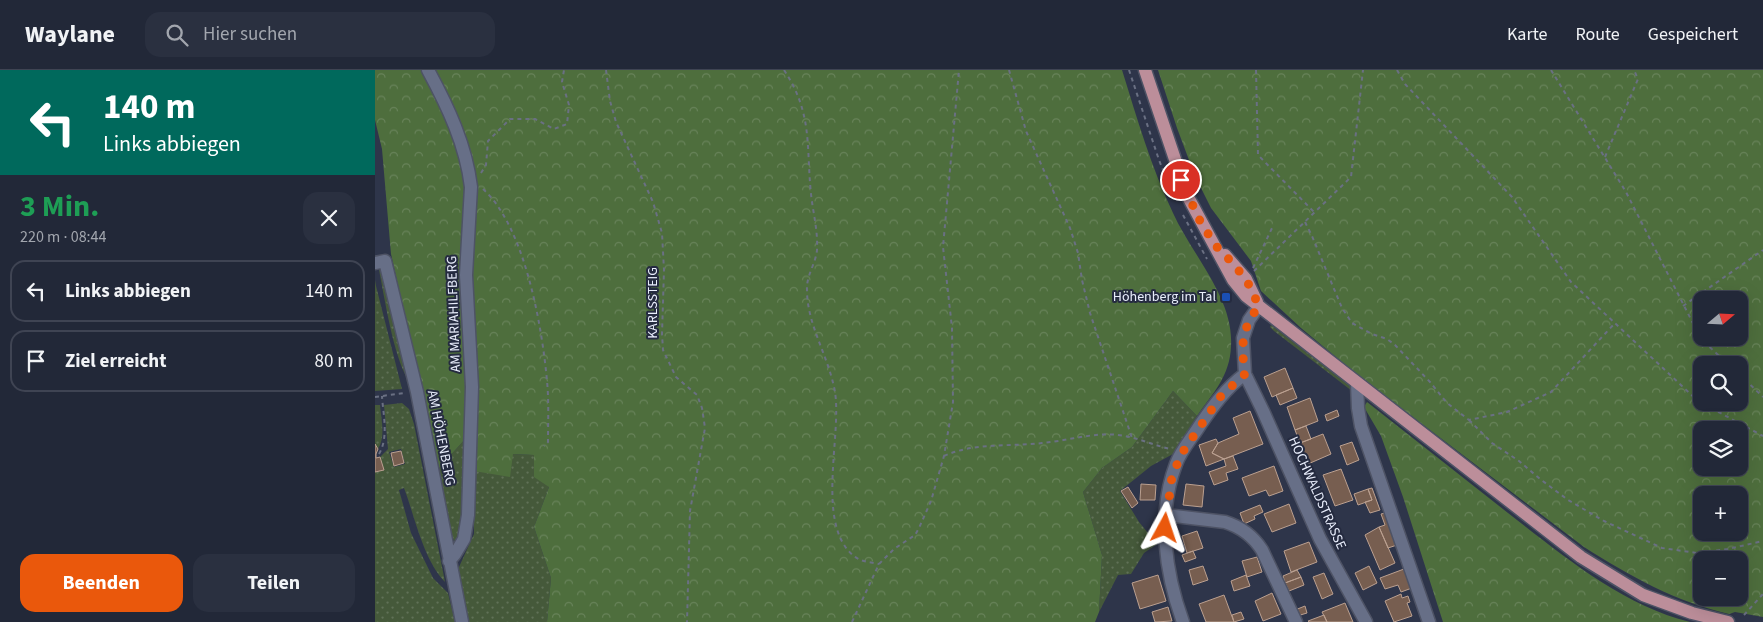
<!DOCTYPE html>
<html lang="de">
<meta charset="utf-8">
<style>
:root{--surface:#222838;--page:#2a3040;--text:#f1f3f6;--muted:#a2a6ae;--line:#3f4453;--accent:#ea580c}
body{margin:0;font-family:"Source Sans 3",sans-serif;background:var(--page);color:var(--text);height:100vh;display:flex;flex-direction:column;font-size:19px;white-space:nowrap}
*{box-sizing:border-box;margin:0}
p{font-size:16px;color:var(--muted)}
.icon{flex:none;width:28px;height:28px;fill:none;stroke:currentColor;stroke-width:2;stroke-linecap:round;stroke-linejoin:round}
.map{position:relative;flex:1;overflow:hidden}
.drawer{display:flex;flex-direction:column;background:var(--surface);width:375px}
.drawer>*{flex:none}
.guide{background:#00695c;color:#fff;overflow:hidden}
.needle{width:32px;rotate:71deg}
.fabs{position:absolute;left:1318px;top:221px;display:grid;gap:10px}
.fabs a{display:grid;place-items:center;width:55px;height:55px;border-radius:10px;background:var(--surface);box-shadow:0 5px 20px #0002,0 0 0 1px var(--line);font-size:25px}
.pin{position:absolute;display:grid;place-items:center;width:42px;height:42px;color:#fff;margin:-21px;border:2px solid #fff;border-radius:50%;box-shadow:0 1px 5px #0007}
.me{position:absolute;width:55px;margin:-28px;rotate:5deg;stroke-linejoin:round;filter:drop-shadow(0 0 4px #0008)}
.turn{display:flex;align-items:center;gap:18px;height:105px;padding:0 20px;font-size:22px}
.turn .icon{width:65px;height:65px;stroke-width:2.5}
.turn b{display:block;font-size:35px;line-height:42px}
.round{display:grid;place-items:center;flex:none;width:52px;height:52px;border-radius:15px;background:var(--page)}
.head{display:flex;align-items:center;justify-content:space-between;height:85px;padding:0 20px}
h1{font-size:30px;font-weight:700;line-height:38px;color:#1e9e55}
.action{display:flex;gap:10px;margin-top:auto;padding:10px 20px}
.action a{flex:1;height:58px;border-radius:15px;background:var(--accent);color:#fff;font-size:20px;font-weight:700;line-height:58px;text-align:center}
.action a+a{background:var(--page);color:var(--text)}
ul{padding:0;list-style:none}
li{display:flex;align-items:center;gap:15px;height:62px;margin:0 10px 8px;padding:0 10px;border:2px solid var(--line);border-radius:15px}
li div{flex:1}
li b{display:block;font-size:19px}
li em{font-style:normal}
header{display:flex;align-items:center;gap:30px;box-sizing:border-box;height:70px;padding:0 25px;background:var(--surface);border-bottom:1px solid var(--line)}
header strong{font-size:24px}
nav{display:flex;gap:28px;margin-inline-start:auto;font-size:18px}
.search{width:350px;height:45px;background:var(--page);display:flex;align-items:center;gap:12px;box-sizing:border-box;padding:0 18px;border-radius:15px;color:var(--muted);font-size:19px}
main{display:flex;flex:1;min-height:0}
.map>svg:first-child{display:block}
.grass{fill:url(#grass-dots);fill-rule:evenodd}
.forest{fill:url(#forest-crowns);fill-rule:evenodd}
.building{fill:#775e50;stroke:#bba090}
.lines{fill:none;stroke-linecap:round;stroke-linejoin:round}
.minor-casing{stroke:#4e5365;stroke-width:15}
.major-casing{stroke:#4e5365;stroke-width:15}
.path{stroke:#6a7083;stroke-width:2;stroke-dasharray:4 4;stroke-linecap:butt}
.minor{stroke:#676f87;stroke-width:12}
.major{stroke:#bc8e9a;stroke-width:12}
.route{stroke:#ea580c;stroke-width:9;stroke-dasharray:0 16.2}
.transit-dot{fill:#1a4fb4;stroke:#252b40;stroke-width:2}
.labels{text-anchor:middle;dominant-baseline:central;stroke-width:4;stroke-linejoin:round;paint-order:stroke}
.poi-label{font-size:14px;fill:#e9eefc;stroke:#252b40;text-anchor:end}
.street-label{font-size:14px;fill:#e9eefc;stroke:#252b40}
</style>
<header>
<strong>Waylane</strong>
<div class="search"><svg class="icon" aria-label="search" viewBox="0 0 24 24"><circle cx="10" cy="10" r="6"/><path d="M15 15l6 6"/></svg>Hier suchen</div>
<nav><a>Karte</a><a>Route</a><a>Gespeichert</a></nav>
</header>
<main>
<section class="drawer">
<div class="guide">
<div class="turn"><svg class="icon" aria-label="left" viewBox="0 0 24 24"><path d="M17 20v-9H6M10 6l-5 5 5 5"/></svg><div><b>140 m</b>Links abbiegen</div></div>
</div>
<div class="head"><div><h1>3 Min.</h1><p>220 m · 08:44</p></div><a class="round"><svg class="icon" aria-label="close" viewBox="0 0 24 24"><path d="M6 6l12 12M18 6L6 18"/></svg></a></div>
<ul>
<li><svg class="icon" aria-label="left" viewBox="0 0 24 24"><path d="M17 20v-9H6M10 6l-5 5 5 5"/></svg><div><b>Links abbiegen</b></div><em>140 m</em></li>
<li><svg class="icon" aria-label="arrive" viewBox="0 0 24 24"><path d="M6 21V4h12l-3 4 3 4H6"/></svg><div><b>Ziel erreicht</b></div><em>80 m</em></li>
</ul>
<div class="action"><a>Beenden</a><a>Teilen</a></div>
</section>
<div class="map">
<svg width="1388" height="552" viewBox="0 0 1388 552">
<defs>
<pattern id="grass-dots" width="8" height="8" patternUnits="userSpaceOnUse" patternTransform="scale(1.25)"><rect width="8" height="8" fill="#45593a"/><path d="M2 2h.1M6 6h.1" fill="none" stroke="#607157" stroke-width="1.8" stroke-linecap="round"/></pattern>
<pattern id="forest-crowns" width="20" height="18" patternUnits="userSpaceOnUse" patternTransform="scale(1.25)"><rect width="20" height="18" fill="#4e6e3d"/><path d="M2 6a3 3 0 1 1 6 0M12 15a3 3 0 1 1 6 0" fill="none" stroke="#68835a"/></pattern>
</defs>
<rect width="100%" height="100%" fill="#2e354a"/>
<path class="grass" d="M8,199L33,310C18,284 10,230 4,200Z
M0,210L1,216L27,319L0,321Z
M896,255L977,317V321L899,261L895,257Z
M798,321L822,346L798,384L776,396L745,421L764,452L782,474L769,483L756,504L743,505L724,542L727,485L708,422L727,398L757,377Z
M27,333L34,339L39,354L70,512C48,489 40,447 29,418L24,420L36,463L58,508L73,523L80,552H0V402L9,400L5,387L13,379L9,335ZM26,379L30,394L19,397L14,382Z
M0,335H5C6,349 11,366 3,379L0,374Z
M92,367L86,457L85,467L79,471L75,460L64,398Z
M138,384L159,385L174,417L159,457L176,508L172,552H93L84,503V497L99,464V401Z"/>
<path class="forest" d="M0,0H747C762,48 776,97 798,143C817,185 859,228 856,276C855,306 838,323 822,346L798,321L757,377L727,398L708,422L727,485L724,542L720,552H172L176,508L159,457L174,417L159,407V385L138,384L135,407L99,401L92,367L64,398L16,184L7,79L0,50Z
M783,0H1388V547L1360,542L1354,544C1301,532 1255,506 1209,477L984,306L926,258L886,221L876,191L836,138L820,106L802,58ZM1326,230H1364V268H1326ZM1326,295H1364V332H1326ZM1326,360H1364V398H1326ZM1326,425H1364V462H1326ZM1326,490H1364V528H1326Z
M992,332C1039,369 1086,406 1133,443C1189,486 1245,534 1315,552H1068L1028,427L1006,366L989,337Z"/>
<path class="building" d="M910,298L918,318L897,327L889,307Z
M918,318L922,328L905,335L901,325Z
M935,328L943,351L920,360L912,337Z
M962,340L964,346L952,351L950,345Z
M875,341L888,374L849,389L837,383L843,373L864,364L858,348Z
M931,356L936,369L925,373L920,360Z
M948,364L956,384L933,394L925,373Z
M841,369L843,373L837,383L849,389L831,396L824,375Z
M977,372L984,390L972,395L965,376Z
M0,374L3,379L1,384V388L5,387L9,400L0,402Z
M26,381L29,393L19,396L16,383Z
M858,386L863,399L851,403L853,410L839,415L834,402L851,396L849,389Z
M899,396L908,421L894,426L891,420L874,426L867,408Z
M966,399L978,430L960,436L948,405Z
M766,414L781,415L780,430H765Z
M811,414L829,416L827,437L808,435Z
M753,417L763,433L757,438L746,421Z
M997,418L1005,440L995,443L990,432L997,430L993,419Z
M993,419L997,430L983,435L979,424Z
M914,434L921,453L897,462L889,444Z
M885,435L888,442L879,446L880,449L869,454L865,443Z
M1014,442L1025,474L1013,478L1004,457L1010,455L1006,444Z
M1004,457L1020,493L1005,500L990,465Z
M822,461L828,478L812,483L807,466Z
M934,472L942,492L916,502L909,481Z
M818,481L821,488L810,492L807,485Z
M882,487L887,502L872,507L867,491Z
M828,496L833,510L818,515L814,500Z
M994,496L1002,513L988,520L980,503Z
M1029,499L1037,518L1026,522L1023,515L1010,519L1005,508Z
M922,500L926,507L910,513L908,506Z
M949,503L958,524L947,529L938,507Z
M783,505L791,531L765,539L757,513Z
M871,505L875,516L859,521L856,511Z
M926,507L929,515L914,521L910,513Z
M897,523L906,544L888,551L880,531Z
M1026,524L1027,528L1033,526L1035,532L1032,533L1037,546L1019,552L1010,531Z
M849,525L859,552H831L824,534Z
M970,533L978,552H952L947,542Z
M930,536L932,543L922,546L920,540Z
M793,537L797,551L780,552L777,542Z
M866,542L869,549L859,552L857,545Z
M949,545L952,552H934L933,551Z"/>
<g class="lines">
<g class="minor-casing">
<path id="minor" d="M53,0C73,37 91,75 96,117L91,205L97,317L93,445L89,469L80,484L74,491
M0,193L10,191L42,322L87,552
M884,236L874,250L868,268L870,304L888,341L945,469L991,552
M982,313L983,338L986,356L1054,552
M791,445L850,452C866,457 878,466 887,480L921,552
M808,552C790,503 782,444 801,394C806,380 817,368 825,355C838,336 851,318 870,304"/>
</g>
<g class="major-casing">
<path id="major" d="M770,0L812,125L858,210L871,226L1206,487L1268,525L1317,543L1353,552
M850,185L871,209L882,232"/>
</g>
<path class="path" d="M231,0L235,31L241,52L278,132L287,163L289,200L287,264L288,280L301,307L322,325L327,338L330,358L315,441L312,552
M409,0C438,44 431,75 436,124C438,143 443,160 442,180C441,193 431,206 432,220C432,255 454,287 460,322C467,366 440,455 479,486C486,492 495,492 504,494
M634,0L651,61L695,158L703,183L707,210L715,243L757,368
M754,0L784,90L796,120
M881,0L883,85L939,142
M1022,0L1030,14L1137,127L1196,212L1323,331L1388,366
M1176,0L1251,122L1326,269L1354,295
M1230,87L1263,9L1259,0
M106,103L111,95L113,71L135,49H160L179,59L192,54L194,35L187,12L189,0
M108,119C150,157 167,256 172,311C174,331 173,352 173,372L169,376
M808,145L832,189
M930,152L937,166L967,238L977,253L997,264L1012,269L1020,275L1055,312L1072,333L1094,350L1132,342L1176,322L1240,253
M878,198L898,156
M879,201L976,107L988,0
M1308,236L1388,180
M1364,304L1388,327
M0,327L29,323
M1094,350L1117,373L1144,391L1165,409L1193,430L1229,451L1287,478L1322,483L1353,479L1388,471
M4,384C14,367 8,344 7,326
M569,386C600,372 635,377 667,373C692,371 718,362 743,365C761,367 778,375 795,379
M1369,545L1388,524
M477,552L504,494L519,479L540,465L544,458L556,431L569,386L578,332L577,258L568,177L584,0"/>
<use href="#minor" class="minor"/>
<use href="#major" class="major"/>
</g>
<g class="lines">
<path class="route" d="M790,458L797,406L807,383L846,326L870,304C866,276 866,259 884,236L871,209L851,186L841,176L826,153L806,110"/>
</g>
<rect class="transit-dot" x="846" y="222" width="10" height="10" rx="2.5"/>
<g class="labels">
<g class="poi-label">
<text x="841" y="227">Höhenberg im Tal</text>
</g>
<g class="street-label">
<text transform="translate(278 233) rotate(-90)">KARLSSTEIG</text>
<text transform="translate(79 244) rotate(-92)">AM MARIAHILFBERG</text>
<text transform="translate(66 368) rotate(79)">AM HÖHENBERG</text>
<text transform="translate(942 423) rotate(66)">HOCHWALDSTRASSE</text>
</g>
</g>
</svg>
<div class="fabs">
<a><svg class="needle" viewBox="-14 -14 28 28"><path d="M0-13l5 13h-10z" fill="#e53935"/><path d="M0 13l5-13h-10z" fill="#a2a6ae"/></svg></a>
<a><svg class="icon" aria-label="search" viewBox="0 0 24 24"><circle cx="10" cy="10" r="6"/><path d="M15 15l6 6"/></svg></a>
<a><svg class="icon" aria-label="layers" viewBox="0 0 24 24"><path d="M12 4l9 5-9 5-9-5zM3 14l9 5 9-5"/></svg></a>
<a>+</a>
<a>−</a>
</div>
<div class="pin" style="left:806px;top:110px;background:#d93025"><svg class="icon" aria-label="arrive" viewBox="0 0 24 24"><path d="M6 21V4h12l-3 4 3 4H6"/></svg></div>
<svg class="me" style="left:790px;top:458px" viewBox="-20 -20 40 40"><path d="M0-17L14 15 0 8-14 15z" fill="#ea580c" stroke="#fff" stroke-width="4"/></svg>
</div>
</main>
